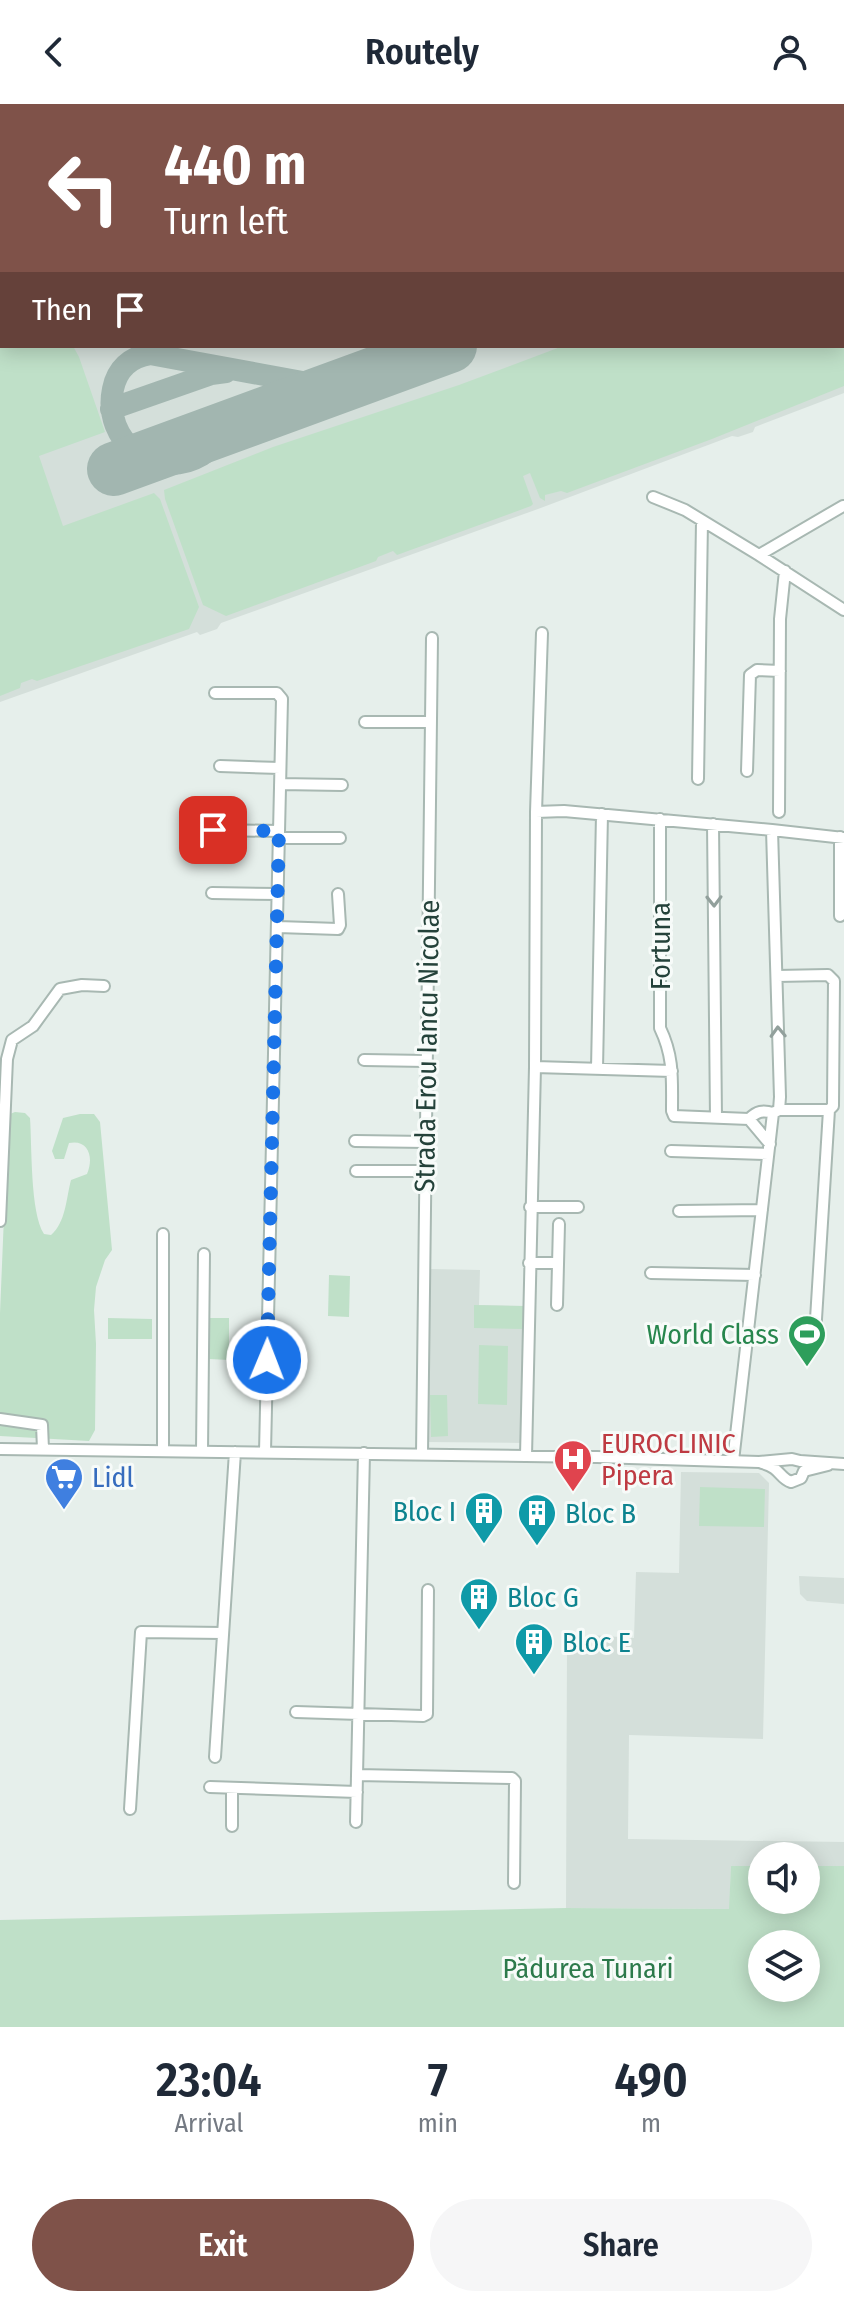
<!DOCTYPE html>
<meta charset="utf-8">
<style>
:root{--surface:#fff;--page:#f6f6f7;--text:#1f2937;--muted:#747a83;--accent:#7f5249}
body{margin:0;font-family:"Fira Sans Condensed",sans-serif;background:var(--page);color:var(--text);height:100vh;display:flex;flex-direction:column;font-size:30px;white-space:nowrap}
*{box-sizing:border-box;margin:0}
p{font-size:26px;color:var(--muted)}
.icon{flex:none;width:44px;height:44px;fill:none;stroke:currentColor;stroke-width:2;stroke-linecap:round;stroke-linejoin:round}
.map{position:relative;height:1923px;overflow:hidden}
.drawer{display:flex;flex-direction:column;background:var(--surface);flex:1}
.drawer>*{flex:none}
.guide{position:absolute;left:0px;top:0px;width:844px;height:244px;box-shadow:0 4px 20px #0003;background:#7f5249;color:#fff;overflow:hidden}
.controls{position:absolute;left:748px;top:1738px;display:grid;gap:16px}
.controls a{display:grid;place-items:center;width:72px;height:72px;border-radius:50%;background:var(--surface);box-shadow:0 4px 20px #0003;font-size:40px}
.pin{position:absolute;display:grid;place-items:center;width:68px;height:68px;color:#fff;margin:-34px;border-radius:16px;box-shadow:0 4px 12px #0006}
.me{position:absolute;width:88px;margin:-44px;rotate:1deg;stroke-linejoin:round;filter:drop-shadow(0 0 6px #0008)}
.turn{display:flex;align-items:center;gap:28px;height:168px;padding:0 32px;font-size:36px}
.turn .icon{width:104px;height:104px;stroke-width:2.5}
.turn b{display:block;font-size:56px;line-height:68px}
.then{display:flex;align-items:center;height:76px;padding:0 32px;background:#0003;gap:16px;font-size:30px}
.eta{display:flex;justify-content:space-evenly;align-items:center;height:136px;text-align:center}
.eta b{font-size:48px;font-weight:600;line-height:56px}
.cta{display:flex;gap:16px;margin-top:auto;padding:16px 32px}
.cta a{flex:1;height:92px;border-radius:48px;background:var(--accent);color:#fff;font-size:32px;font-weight:600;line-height:92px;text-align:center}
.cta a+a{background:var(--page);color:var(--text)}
header{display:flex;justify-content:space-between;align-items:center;height:104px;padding:0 32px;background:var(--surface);font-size:36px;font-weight:600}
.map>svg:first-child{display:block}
.built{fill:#d4dfda}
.green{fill:#bfe0c8;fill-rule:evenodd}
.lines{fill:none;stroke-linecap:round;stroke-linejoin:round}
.taxiway{stroke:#a2b6b0;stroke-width:22}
.runway{stroke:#a2b6b0;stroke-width:54}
.minor-casing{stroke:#a8b8b2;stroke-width:14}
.minor{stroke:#fff;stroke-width:10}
.oneway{stroke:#92a09c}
.route{stroke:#1a73e8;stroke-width:14;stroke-dasharray:0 25.2}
.labels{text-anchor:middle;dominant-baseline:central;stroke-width:6;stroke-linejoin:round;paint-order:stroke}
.street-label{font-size:28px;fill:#24423a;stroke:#f7fbf9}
.leisure-label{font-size:28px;fill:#27864d;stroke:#f7fbf9;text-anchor:end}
.health-label{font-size:28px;fill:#be3a42;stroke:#f7fbf9;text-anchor:start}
.shop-label{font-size:28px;fill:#366cbe;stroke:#f7fbf9;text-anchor:start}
.culture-label{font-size:28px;fill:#0d838f;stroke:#f7fbf9;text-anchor:start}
.park-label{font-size:28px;fill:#2d7a4b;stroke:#f7fbf9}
</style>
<header><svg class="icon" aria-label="back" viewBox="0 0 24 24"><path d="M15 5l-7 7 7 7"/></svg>Routely<svg class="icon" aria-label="person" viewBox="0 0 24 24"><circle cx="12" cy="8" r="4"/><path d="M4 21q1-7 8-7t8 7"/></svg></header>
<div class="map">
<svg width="844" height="1923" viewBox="0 0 844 1923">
<rect width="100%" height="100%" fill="#e6efeb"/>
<path class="built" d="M588,0H844V289L755,323L753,328L738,333L732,332L538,405L221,519L217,525L200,531L197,528L0,598V214L2,213V242H842V2H582Z
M430,1165L480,1166L479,1201L525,1202L523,1339L427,1338Z
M681,1368L759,1369L769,1379L763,1635L629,1631L628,1735L844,1738V1762H806V1752H762V1762H731L730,1805L566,1804L567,1544L591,1545V1531L634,1534L636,1468L679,1469Z
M799,1472L844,1474V1500L807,1497L800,1490Z"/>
<path class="green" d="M0,0H466L464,2H2V190L0,191Z
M844,137V282L712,335L567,389L561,387L545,391V397L540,394L530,369L523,372L533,400L531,402L397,451L393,447L378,453L376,457L226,512L203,501L165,395L164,386L273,343L459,281L563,242H842V138Z
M0,219H2V242H73L79,253L105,328L39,352L63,422L154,389L160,395L199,503L189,525L37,577L32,575L21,579L20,584L0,592Z
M15,1008L25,1009L30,1014C32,1041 30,1109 44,1130L51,1131C66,1118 66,1095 71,1076L87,1070C94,1054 89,1035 69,1039L64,1055H55L52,1047L63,1014L80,1010H94L100,1018L112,1146L105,1156L96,1183L94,1206L96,1240L95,1326L89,1337L0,1332V1209L8,1016L10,1010Z
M329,1171L350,1172L349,1213L328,1212Z
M474,1201L525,1202V1225L474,1224Z
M108,1214L152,1215V1235H108Z
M209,1214H229V1256L209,1255Z
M479,1241L508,1242L507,1301L478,1300Z
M430,1291H447L448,1332L431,1333Z
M700,1383L765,1385L764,1423L699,1422Z
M731,1762H762V1796H806V1762H844V1923H0V1816L566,1804L729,1805ZM762,1840H806V1884H762Z"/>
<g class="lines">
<path class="taxiway" d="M111,305L211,270L226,268
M227,324C220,334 213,344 202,351C155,379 102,337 113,285C117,265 130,253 150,250L308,279L355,277"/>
<path class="runway" d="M842,99L844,98
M114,365L450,242"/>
<g class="minor-casing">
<path id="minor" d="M569,2L575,0
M0,211L2,210
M653,393L685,406L759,451L844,506
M759,451L843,402
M215,589H277L282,595L265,1348
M365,618H431
M220,662L280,664
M747,667L750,571L757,566L780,567
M698,675L702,417
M280,680L342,681
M536,708L564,707L772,726L780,993L779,1006
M779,708L780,515L785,467
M660,715V924C674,953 672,975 672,1007L674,1012L749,1015C757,1007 763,1006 773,1009L779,1006H829L833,1002L834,877L828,871L777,872
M713,720L716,1014
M213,726L279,727
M772,726L844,734
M279,734H340
M212,789L278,790
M840,812V733
M278,823L338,825L340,821L338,790
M364,956L427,957
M535,963L672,967
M597,965L602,710
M749,1015L770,1040
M355,1037L426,1038
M671,1047L768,1050
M356,1067H426
M530,1103H578
M679,1107L762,1106
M0,1117L7,955L12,936L33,922L60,885L82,881L104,882
M529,1159H558
M651,1169L755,1171
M557,1201L559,1120
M815,1231L829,1006
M0,1315L42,1321L43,1345
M0,1345L597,1353L759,1358L792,1355L800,1357L844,1360
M163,1347V1130
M202,1347L204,1150
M422,1350L432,534
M526,1352L535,963L536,708L542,529
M733,1357L773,1009
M762,1359C781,1364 779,1374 791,1378L801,1374L804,1367L828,1361
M296,1608L423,1612L427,1610L428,1486
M215,1653L235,1348
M357,1671L512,1674L515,1677L514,1779
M210,1683L357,1688
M130,1705L141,1528L223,1529
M356,1718L364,1349
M232,1722V1684"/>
</g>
<use href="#minor" class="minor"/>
</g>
<defs><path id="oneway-chevron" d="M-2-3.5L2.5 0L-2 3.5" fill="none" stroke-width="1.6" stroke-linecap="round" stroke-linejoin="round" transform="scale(2)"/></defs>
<g class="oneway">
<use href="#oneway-chevron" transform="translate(714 797) rotate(89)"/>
<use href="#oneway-chevron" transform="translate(778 928) rotate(-92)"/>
</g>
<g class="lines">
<path class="route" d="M213,726L279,727L267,1256"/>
</g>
<defs>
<g id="stadium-pin" transform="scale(2)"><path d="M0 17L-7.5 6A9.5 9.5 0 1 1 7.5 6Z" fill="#2e9e5b" stroke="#f7fbf9"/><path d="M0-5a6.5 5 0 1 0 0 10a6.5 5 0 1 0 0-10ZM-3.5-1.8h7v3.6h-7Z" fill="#fff"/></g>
<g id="hospital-pin" transform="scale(2)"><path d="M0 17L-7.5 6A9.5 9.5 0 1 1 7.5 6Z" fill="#e0444e" stroke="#f7fbf9"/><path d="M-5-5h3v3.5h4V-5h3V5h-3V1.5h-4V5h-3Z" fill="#fff"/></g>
<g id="supermarket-pin" transform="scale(2)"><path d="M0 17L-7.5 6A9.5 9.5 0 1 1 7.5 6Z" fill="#3f7fe0" stroke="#f7fbf9"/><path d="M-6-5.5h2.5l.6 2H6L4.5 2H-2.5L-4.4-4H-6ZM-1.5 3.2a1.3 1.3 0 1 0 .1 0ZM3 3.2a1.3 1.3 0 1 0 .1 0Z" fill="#fff"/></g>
<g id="building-pin" transform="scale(2)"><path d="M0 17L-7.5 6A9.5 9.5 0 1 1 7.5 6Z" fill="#0f9aa8" stroke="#f7fbf9"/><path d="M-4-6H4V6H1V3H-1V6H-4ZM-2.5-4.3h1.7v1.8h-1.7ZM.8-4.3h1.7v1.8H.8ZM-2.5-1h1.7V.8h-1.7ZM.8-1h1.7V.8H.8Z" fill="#fff"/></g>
</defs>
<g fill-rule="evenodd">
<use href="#stadium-pin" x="807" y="1230"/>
<use href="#hospital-pin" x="573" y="1355"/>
<use href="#supermarket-pin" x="64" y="1373"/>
<use href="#building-pin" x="484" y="1407"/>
<use href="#building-pin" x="537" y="1409"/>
<use href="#building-pin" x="479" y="1493"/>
<use href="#building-pin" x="534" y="1538"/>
</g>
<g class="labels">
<g class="street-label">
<text transform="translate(660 842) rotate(-90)">Fortuna</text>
<text transform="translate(427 942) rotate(-89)">Strada Erou Iancu Nicolae</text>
</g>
<g class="leisure-label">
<text x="779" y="1230">World Class</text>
</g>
<g class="health-label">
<text x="601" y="1339">EUROCLINIC<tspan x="601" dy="32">Pipera</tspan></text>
</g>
<g class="shop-label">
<text x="92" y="1373">Lidl</text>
</g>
<g class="culture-label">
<text x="456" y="1407" text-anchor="end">Bloc I</text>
<text x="565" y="1409">Bloc B</text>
<text x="507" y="1493">Bloc G</text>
<text x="562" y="1538">Bloc E</text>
</g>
<g class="park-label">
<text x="588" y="1864">Pădurea Tunari</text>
</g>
</g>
</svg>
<div class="controls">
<a><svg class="icon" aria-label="sound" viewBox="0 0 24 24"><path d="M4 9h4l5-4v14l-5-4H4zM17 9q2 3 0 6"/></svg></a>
<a><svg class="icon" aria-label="layers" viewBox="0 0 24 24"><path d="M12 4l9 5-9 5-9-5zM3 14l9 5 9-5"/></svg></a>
</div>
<div class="pin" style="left:213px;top:726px;background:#d93025"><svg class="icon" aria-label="arrive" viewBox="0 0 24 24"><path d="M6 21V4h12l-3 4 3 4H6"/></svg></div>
<svg class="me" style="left:267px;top:1256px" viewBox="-20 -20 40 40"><circle r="17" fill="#1a73e8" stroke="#fff" stroke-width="3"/><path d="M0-11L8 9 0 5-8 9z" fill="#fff"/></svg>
<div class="guide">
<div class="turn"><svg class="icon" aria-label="left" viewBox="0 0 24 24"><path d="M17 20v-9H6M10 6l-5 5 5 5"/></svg><div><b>440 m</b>Turn left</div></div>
<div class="then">Then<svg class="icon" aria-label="arrive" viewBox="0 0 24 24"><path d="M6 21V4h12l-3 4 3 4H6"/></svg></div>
</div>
</div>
<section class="drawer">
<div class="eta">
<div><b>23:04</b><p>Arrival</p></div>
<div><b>7</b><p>min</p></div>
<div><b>490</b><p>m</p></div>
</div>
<div class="cta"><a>Exit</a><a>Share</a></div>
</section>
